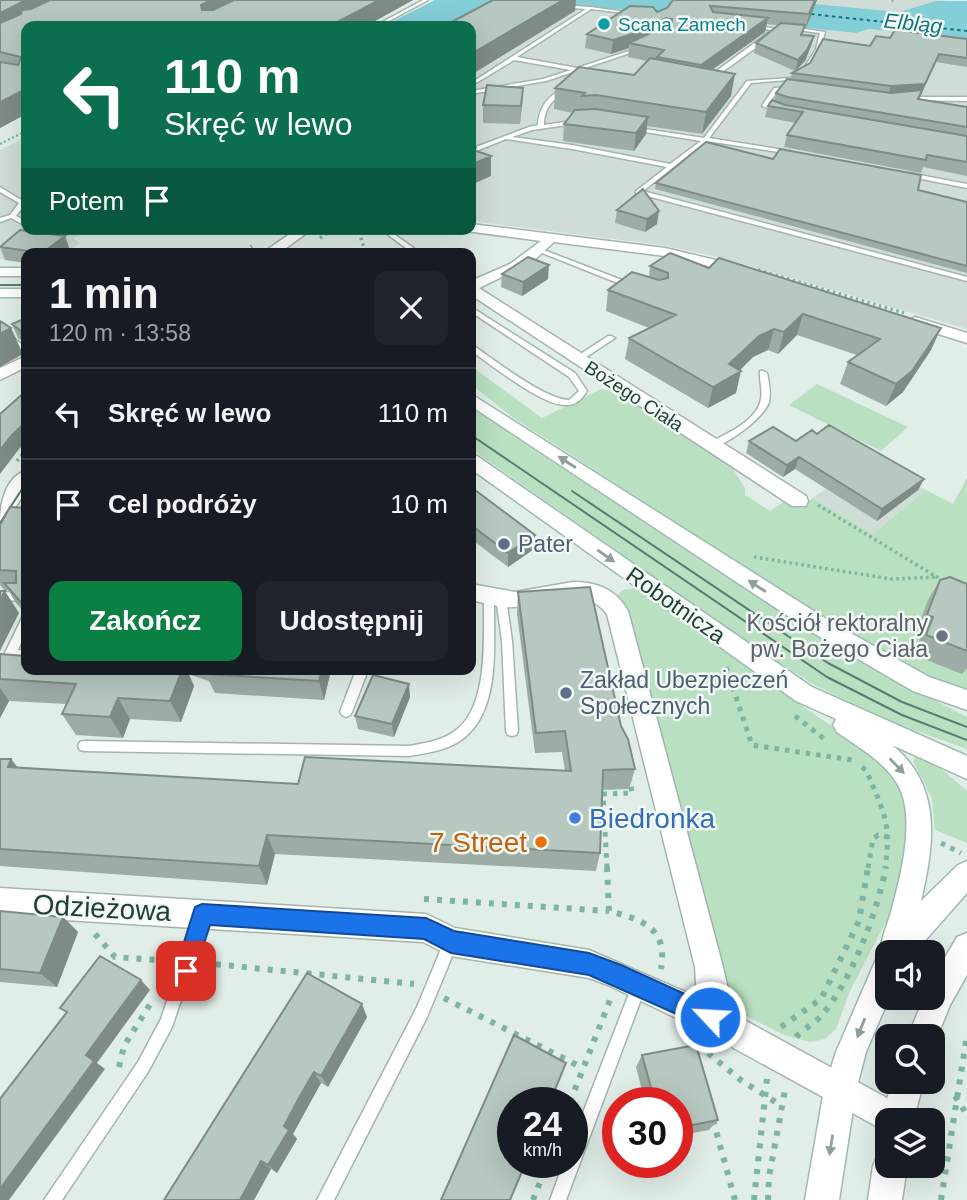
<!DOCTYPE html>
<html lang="pl">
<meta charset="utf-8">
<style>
:root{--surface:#171b24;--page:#20242c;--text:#f1f3f6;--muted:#9ea1a6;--line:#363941;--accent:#0b8043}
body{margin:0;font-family:Arial,sans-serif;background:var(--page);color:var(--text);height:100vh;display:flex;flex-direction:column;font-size:26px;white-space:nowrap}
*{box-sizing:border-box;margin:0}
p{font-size:23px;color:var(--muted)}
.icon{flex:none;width:38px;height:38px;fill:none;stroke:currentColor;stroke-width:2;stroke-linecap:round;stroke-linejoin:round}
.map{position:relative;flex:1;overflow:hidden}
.drawer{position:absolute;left:21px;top:248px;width:455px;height:427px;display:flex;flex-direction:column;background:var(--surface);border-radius:14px;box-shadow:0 7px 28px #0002}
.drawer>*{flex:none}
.top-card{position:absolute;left:21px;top:21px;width:455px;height:214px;border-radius:14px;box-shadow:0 7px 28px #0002;background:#0b6e4f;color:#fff;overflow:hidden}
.tools{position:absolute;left:875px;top:940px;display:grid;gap:14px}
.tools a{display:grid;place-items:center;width:70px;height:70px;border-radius:14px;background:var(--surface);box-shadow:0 7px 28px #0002;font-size:35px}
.speed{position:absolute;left:497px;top:1087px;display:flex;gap:14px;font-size:35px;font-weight:700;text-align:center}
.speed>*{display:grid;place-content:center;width:91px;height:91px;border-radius:50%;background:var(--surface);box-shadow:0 7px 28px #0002;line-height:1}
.speed small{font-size:18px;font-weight:400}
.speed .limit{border:10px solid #d22;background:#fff;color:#111}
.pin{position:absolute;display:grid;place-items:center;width:60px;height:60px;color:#fff;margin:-30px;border-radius:14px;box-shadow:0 4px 10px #0006}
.me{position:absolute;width:77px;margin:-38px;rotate:295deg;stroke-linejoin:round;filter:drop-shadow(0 0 5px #0008)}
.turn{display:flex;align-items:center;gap:24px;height:147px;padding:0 28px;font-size:32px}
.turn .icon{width:91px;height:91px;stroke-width:2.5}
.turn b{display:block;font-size:49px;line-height:60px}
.then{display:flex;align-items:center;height:66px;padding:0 28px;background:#0003;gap:14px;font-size:26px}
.round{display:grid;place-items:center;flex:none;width:74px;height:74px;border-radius:14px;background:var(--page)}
.head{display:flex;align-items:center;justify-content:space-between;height:119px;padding:0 28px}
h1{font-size:42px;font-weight:700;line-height:52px}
.action{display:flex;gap:14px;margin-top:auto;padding:14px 28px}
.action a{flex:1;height:80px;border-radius:14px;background:var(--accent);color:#fff;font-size:28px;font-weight:700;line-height:80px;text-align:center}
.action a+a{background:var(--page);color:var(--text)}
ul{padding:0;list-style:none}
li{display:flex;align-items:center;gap:21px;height:91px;padding:0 28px;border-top:2px solid var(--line)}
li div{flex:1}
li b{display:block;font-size:26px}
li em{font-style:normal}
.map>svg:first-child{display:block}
.built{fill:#cfddd6}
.green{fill:#b8e0c1}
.water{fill:#84ced7}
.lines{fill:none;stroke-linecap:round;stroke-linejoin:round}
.ferry{stroke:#147481;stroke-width:2;stroke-dasharray:3.5 3.5;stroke-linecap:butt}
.lane-casing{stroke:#a3b5ae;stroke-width:3}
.street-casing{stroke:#a3b5ae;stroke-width:3}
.secondary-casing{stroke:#9ebaaf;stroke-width:3}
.path-far4{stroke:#7eb4a0;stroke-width:2;stroke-dasharray:2 2.5;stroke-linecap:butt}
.path-far3{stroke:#7eb4a0;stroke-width:2.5;stroke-dasharray:2 2.5;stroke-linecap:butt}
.path-far2{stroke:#7eb4a0;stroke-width:3.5;stroke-dasharray:2.5 3.5;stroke-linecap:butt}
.path-far1{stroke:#7eb4a0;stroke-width:5;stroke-dasharray:4.5 6;stroke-linecap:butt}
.path{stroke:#7eb4a0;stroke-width:6;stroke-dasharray:5 8;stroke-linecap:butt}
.lane{fill:#fff;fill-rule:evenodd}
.street{fill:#fff;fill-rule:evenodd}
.secondary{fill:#fff;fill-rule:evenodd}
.tram{stroke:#5a7b71;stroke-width:2}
.wall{fill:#9daca5}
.shaded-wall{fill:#7f8c86}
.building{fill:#b6c8c0;stroke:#7f8c86;stroke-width:2}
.oneway{fill:#8f9f9a}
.route{fill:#1a73e8;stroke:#114b97;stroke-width:2}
.culture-dot{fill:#0f9aa8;stroke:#f2f9f5;stroke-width:2.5}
.service-dot{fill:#5c6f8a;stroke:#f2f9f5;stroke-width:2.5}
.worship-dot{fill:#6b7280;stroke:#f2f9f5;stroke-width:2.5}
.shop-dot{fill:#3f7fe0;stroke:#f2f9f5;stroke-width:2.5}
.food-dot{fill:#e8710a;stroke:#f2f9f5;stroke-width:2.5}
.labels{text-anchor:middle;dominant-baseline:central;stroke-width:5;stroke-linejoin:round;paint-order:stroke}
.far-culture-label{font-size:19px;fill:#0d838f;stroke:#f2f9f5;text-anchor:start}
.far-street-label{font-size:19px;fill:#1f3f35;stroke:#f2f9f5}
.far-water-label{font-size:21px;font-style:italic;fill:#147481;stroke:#f2f9f5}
.service-label{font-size:23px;fill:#4e5e75;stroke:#f2f9f5;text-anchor:start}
.street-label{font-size:23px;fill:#1f3f35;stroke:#f2f9f5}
.worship-label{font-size:23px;fill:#5b616d;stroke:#f2f9f5;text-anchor:end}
.near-shop-label{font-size:28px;fill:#366cbe;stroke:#f2f9f5;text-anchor:start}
.near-food-label{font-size:28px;fill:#c56008;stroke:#f2f9f5;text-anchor:end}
.near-street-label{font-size:28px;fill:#1f3f35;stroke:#f2f9f5}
</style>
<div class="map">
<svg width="967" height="1200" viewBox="0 0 967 1200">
<rect width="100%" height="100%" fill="#e1ede7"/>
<path class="built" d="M526,0L856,33L869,29L967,39V329L723,258L661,245L471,221V26H448Z
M774,0H947L899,12Z
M26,137V229H102L73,238L80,243L64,254H26V263L0,259V150Z
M869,460L926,490L873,534L812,498Z"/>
<path class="green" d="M471,366L542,418L601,389L616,392L731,466L745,488V495L770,511L786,500L802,509L812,498L873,534L926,490L953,504L967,478V689L928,676L812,610L512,417L471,384Z
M817,384L908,427L881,451L789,405Z
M471,408L803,627L884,674L967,717V749L885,720L811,683L758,649L471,449Z
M635,588L888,766L910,800L906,849L893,908L850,991L836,1029L825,1039L810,1042L784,1035L740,1013L713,989L611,600L623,590Z
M915,757L939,767L967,791V843L935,830L932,799L913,761Z"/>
<path class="water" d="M435,0H497L448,26H384Z
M526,0H774L899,12L936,1H967V39L869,29L856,33Z"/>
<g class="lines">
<path class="ferry" d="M811,14L967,31"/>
<g class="lane-casing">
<path id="lane" d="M423,0H428L380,26H375Z
M560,5L590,7L634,13L632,14L591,9L517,57L577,68L638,48L642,49L546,81L471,94V91L543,79L571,70L514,60L471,86V83L586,9L561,7Z
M750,25L777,29L775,34L711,80H707V78L772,30L752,27Z
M791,27L825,32L820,49L805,74L801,73L816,49L820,33L789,29Z
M790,78L788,80L751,83L709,138L790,151L793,153L792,154L707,141L643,191L967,277V281L636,193V191L667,167L572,149L506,139L471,153V149L529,127L538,125C539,106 549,95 566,87L568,90C553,99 544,107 544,125L579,120L581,123L532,130L512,137L572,145L670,164L701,141L633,130L630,128L631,127L704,138L747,81Z
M796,86L794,89L778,90L768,105L780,110V112L762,106L774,88Z
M907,97H967V101L905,100Z
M909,173L967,184V188L907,176V174Z
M0,187L26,203L16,216L26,221V226L11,218L0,222V218L10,215L19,203L0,192Z
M33,229H41L51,236L46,237Z
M387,232H391L422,254H414L387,234Z
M537,249H541L635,285L628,287L537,251Z
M471,307L575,373L587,391C582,399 576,406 565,405C541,405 492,365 471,351V346H474C496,361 544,399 569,400L579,391L569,377L471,312Z
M5,336H11L26,348V353L5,340Z
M608,336H611L615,338L580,361H577L573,359Z
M760,371H763L767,373C769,382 771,392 769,402C764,418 723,449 707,448V444C725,434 757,422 761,399C763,390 759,380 760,371Z
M0,592L26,593V601L0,600Z
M489,592L494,596C493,638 502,707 465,737C450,750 428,753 409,756L84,751L80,750L78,746L80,742L84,741L409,746C425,743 441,741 455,731C490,706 483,634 484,596Z
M501,594L506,598L512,641L518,731L516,735L512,736L508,735L506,731L502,641L496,598Z
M26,616V631L18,650L26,651V659L7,656L5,653L21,620L22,617Z
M356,670H368L352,712L350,715L346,717L342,715L340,712Z
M202,910L207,912L209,917L172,1027L148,1072L62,1200H44L138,1062L161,1019L195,917L197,912Z
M451,935L456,937L458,942L427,1017L334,1200H317L417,1007L446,937Z
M639,979L644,981L646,986L566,1200H550L564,1162H572V1141L632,986L634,981Z"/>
</g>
<g class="street-casing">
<path id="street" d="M471,224L665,248L745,267L747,270L740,274L665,256L554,242L531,263L479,288L806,496L808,501L806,506H792L471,295V281L510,264L541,241L466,231L471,229Z
M297,229H312L278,254H261Z
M915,317L967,333V343L910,325L907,322Z
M26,356V367L0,380V368Z
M26,471V491L7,520L0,522C0,504 6,476 26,471Z
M573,582C597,582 616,589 628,611L723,967L728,989L726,1010L907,1109L912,1120H887V1132L885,1131L699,1029L608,985L589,978L451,956L423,942L0,916V888L426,914L455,928L589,950L697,997L695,967L607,614C582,582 548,607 514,607C500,608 485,603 471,600V584L515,592Z"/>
</g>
<g class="secondary-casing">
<path id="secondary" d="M0,268H26V276H0Z
M0,289H26V297H0Z
M471,394L831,622L929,677L967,690V710L913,691L815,634L471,406Z
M471,454L477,456L812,687L967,756V779L892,745C943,786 934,844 921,901L958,865L967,861V893L915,952H887L889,998L866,1052L856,1090L839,1200H805L824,1090L836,1052L877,957L881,955C879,941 889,922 892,908C901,875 916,817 898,785C885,762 858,747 837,732L833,725L836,719L796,701L471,469Z
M967,933V975L950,1005L933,1047V1036H908L924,998H933V978L957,937Z
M892,1082H924L913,1120H887V1132L881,1120Z
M887,1151V1166H907L902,1200H868L873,1166L878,1154Z"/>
</g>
<path class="path-far4" d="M892,0L894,3"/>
<path class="path-far3" d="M0,144L26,131
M358,229L359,233
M415,229L434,231
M433,229L456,232
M327,233L333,229"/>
<path class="path-far2" d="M359,232L366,254
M320,238L329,232
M241,254L252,246
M758,270L904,313
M17,461L26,450
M818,505L945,582
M754,557L891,579L936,577"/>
<path class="path-far1" d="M726,667L752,745L852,760
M795,716L827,741
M862,767L866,770C883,810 892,823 885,868
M941,843L961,853
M607,868L603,794L632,793L630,780
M868,868L873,839L878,835L888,837"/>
<path class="path" d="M607,867L609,911C643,920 668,928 661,969
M424,899L609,911
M95,934L115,957L170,961
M203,963L414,984
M444,998L583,1068
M781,1027L821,999L859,921L868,867
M796,1037C803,1029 814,1024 821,1016C852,981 877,912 886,867
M698,1045L742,1081L782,1106
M119,1067L124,1046L154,998
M955,1096L967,1115
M570,1102L610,1000
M713,1120L735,1200
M533,1200L548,1162
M754,1200L767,1079
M768,1200L769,1177L785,1090
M941,1200L967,1035"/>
<use href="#lane" class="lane"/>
<use href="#street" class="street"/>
<use href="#secondary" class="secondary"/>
<path class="tram" d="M0,285H26
M471,435L827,677L902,715L967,740
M572,491L828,663L902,702L967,727
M0,523L26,483"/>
</g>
<path class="wall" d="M0,0H413L366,26H26V114L0,128Z
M817,0L806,28L805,27L803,35L814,36L811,46L805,61L795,71L754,53L756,43L778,25L767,24L765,32L712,70L731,96L702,134L647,126L646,134L634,151L563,141L564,124L573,113L554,109L555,88L634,75L647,61L628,57L629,48L611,54L585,48L587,34L667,8Z
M890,38L967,39V67L936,62L919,99L967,107V176L923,167L921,173L784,147L787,135L796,123L765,117L768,106L774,101L776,93L790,80L792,73Z
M523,88L520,124L483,123V105Z
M773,159L918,190L967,202V273L655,189L656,183Z
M643,189L657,224L645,232L615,223L617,210Z
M0,246L70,250L64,254H26V263L5,260Z
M650,266L709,268L931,350L903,392L886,406L840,384L848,362L857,355L797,335L778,354L768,350L753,357L740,370L736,393L708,408L625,359L629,338L649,328L606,311L608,290L649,277Z
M502,274L548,279L522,296L501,287Z
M26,318L24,342L18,338L12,324Z
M817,434L924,479L918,490L877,521L795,469L783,477L746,453L749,441H796Z
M471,481L474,483V489L534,549L508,567L471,539Z
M26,508V614L16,603L8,590H4L0,585V525Z
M940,580L967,584V668L962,674L914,655L920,638L915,635L928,600Z
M518,592L621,726L635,769L629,789L602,790L600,853L596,871L275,854L267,885L0,866V759H11L18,768L298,784L565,771L562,752L535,753L517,614Z
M0,654L26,670H331L324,700L215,693L209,681L188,674L194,686L181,722L130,719L123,738L76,735L62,714L67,704L9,701L0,718Z
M410,697L394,737L358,729L355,716Z
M0,911L63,917L78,932L57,987L0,982Z
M307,973L367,1017L328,1087L321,1083L308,1106L293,1134L297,1139L277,1173L271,1169L254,1200Z
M642,1055L718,1120L709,1130L677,1136V1102H645L636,1067Z"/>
<path class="shaded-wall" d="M26,0H69L0,35V13Z
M211,0H237L205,24L201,5Z
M379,0H413L366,26H330Z
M563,0H576L575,11L471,75V54Z
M815,0H817L806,28L809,14Z
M666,18L664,32L637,46V45L629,43V48L611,54L613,40Z
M768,18L765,32L699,79L701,65Z
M814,36L811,46L805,61L795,71L798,60Z
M939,54L918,102L888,95L891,86Z
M735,74L731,96L702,134L706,112Z
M523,88L522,105L520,124L521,106Z
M26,89V114L0,128V102Z
M648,117L646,134L634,151L636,133Z
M476,148V163L491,156V176L471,185V165L473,150Z
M659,211L657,224L645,232L647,219Z
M65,236L70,250L64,254H43L42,253Z
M549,265L548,279L522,296L523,282Z
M803,314L797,335L778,354L784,332Z
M11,328L23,354L0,367V333Z
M941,328L931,350L903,392L886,406L896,384Z
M774,329L768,350L753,357L735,375L741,371L736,393L708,408L713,387L729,364L759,336Z
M26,337V347L22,338Z
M26,422V442L19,449L0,474V450L12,435Z
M799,457L795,469L783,477L787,465Z
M924,479L918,490L877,521L882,509Z
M535,535L534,549L508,567V553Z
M5,591L19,613L0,651V600Z
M182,670H187L194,686L181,722L170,701Z
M322,670H331L324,700L319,681Z
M409,684L410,697L394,737L392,724Z
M0,688L9,701L0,718Z
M118,698L130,719L123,738L110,717Z
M11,759L27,780L8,767Z
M267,835L275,854L267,885L259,866Z
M63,917L78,932L57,987L40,973Z
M141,980L150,990L97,1063L105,1069L9,1200H0V1189L86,1055Z
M362,1004L367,1017L328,1087L321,1076Z
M314,1072L321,1083L293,1134L297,1139L277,1173L268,1165L284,1126Z
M261,1161L271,1169L254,1200H240Z"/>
<path class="building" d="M0,0H26L0,13Z
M50,0H211L201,5L202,10H213L234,0H379L330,26H26V89L0,102V62L18,65L21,57L0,52V23L21,14L22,10L31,9Z
M493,0H563L471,54V26H444Z
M673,0H815L809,14L710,6L713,12L768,18L701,65L657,57L664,50L629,43L672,23V19L666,18L639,32L613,40L587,34L630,6L653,7L657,12L667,8Z
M781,23L805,25L801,35L814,36L807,50L798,60L756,43Z
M895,30L967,39V58L939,54L925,84L891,86L792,73L810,63L823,39L870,46L876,36L890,38Z
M650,58L735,74L706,112L596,95L582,96L585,93L555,88L579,67L634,75Z
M787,79L891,93L922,90L918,99L967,107V127L787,97L776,93Z
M487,85L523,88L521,106L483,105Z
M772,100L785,105L967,136V162L927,155L926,160L787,135L803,112L768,106Z
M595,109L648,117L636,133L564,124L575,110Z
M471,140L476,148L473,150L491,156L471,165Z
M706,142L773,159L780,149L921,175L918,190L967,202V266L656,183Z
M643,189L659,211L647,219L617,210Z
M20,230L65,236L42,253L0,247Z
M670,253L709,268L719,258L941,328L912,371L896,384L848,362L880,339L803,314L784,332L774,329L759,336L729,364L741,371L713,387L629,338L676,315L608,290L632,272L659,280L668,278V273L650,266Z
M528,257L549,265L523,282L502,274Z
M26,318V337L22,338L21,331L12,324Z
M0,321L11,328L0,334Z
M26,391V422L12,435L0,450V414Z
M829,425L924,479L882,509L799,457L787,465L749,441L773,427L796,441L812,430L817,434Z
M471,487L535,535L508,553L471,525Z
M10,507L26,508V608L4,583H16V571L0,570V525Z
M950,577L967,584V651L926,635L933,617L927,615L940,580Z
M590,587L621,726L628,739L635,769L603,770L600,853L267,835L259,866L0,849V759H11L8,767L298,784L305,757L571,771L565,731L536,733L518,592Z
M0,591H5L0,600Z
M0,654L26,656V670H182L170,701L118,698L110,717L62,714L76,684L0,679Z
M207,670H322L319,681L207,674Z
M373,675L409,684L392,724L355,716Z
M0,911L63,917L40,973L0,969Z
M100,956L141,980L86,1055L94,1061L0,1189V1099L67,1012L60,1008Z
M307,973L362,1004L321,1076L314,1072L300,1096L284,1126L289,1130L268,1165L261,1161L240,1200H164Z
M514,1035L566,1063L550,1102H513V1162H526L510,1200H441Z
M696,1045L718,1120L677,1128V1102H655L642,1055Z"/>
<defs><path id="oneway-solid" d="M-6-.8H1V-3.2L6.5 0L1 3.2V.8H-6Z" transform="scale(1.75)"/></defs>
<g class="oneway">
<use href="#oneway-solid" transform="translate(567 462) rotate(-147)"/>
<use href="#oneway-solid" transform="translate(606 556) rotate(35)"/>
<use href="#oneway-solid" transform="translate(757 586) rotate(-147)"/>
<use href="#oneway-solid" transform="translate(897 766) rotate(46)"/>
<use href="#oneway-solid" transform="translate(861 1028) rotate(112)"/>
<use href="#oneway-solid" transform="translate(831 1145) rotate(99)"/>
</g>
<path class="route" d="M202,904L426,918L454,931L589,953L621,965L718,1009L721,1017L718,1025L710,1029L589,975L451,953L424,939L210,925L193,978L186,982L178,978L175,971L195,907Z"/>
<circle class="culture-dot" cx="604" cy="24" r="7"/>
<g class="service-dot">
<circle cx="504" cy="544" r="7"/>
<circle cx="566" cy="693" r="7"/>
</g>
<circle class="worship-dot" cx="942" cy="636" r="7"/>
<circle class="shop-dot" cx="575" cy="818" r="7"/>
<circle class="food-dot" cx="541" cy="842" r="7"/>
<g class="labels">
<g class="far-culture-label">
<text x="618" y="24">Scana Zamech</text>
</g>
<g class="far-street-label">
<text transform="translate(634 396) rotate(33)">Bożego Ciała</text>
</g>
<g class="far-water-label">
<text transform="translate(913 23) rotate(6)">Elbląg</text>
</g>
<g class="service-label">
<text x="518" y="544">Pater</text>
<text x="580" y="680">Zakład Ubezpieczeń<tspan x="580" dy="26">Społecznych</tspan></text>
</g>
<g class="street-label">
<text transform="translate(676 605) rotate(35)">Robotnicza</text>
</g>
<g class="worship-label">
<text x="928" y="623">Kościół rektoralny<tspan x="928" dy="26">pw. Bożego Ciała</tspan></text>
</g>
<g class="near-shop-label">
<text x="589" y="818">Biedronka</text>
</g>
<g class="near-food-label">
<text x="527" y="842">7 Street</text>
</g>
<g class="near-street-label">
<text transform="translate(102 908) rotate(3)">Odzieżowa</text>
</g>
</g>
</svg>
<div class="tools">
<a><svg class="icon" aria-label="sound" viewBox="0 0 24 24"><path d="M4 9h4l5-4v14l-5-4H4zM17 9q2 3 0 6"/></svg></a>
<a><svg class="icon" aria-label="search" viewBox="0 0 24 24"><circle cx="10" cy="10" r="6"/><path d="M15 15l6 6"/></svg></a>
<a><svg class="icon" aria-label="layers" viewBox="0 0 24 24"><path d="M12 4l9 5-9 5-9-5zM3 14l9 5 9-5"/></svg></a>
</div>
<div class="speed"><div>24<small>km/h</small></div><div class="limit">30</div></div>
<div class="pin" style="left:186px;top:971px;background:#d93025"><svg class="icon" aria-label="arrive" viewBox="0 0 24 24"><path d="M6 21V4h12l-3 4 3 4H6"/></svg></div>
<svg class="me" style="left:710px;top:1017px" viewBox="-20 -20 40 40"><circle r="17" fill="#1a73e8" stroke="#fff" stroke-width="3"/><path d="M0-11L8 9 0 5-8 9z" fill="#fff"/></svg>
<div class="top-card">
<div class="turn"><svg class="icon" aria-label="left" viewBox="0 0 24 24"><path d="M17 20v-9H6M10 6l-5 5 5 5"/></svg><div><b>110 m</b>Skręć w lewo</div></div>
<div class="then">Potem<svg class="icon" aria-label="arrive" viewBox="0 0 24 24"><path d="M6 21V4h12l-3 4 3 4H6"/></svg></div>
</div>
<section class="drawer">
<div class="head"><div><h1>1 min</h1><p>120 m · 13:58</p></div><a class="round"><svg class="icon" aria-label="close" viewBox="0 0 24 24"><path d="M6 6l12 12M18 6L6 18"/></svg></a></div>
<ul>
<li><svg class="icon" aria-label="left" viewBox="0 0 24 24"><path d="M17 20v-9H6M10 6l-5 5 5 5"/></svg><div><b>Skręć w lewo</b></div><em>110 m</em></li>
<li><svg class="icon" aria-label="arrive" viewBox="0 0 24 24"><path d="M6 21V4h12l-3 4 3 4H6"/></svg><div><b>Cel podróży</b></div><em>10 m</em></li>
</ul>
<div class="action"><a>Zakończ</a><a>Udostępnij</a></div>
</section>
</div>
